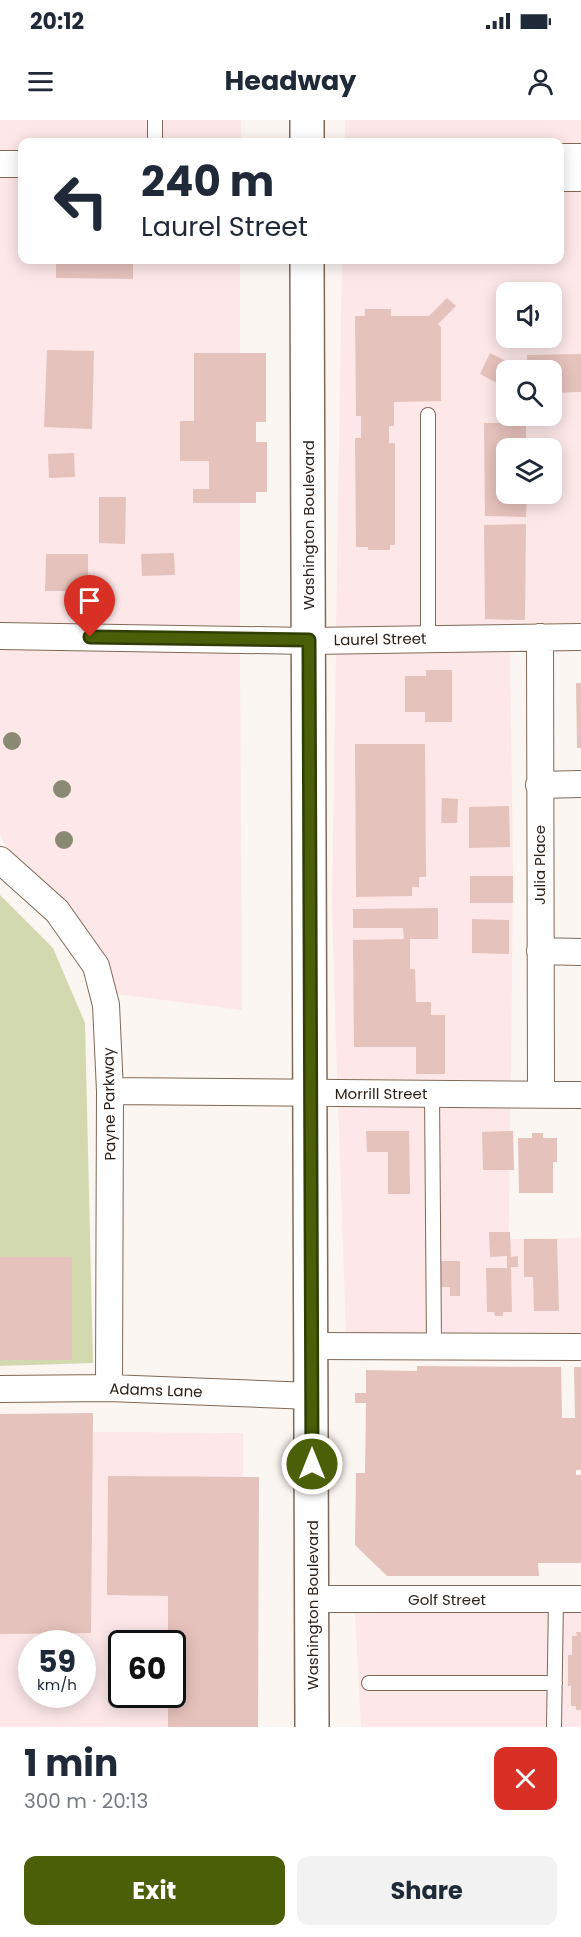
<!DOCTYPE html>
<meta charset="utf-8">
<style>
:root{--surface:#fff;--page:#f2f2f3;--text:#1f2937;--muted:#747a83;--accent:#4a5f07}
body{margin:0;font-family:Poppins,sans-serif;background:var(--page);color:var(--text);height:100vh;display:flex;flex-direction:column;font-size:22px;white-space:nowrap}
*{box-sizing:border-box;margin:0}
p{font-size:20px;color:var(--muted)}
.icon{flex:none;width:33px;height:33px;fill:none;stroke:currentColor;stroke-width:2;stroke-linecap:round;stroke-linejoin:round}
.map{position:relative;height:1607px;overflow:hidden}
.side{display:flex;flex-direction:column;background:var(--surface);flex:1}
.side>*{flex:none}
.guide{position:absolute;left:18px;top:18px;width:546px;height:126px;border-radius:12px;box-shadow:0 3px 15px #0003;background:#fff;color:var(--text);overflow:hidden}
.tools{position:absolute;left:496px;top:162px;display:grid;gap:12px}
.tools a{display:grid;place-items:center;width:66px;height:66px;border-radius:12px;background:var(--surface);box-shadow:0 3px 15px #0003;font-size:30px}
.speed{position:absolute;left:18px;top:1510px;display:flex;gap:12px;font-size:30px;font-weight:700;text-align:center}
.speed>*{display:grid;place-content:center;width:78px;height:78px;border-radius:50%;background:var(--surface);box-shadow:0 3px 15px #0003;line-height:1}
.speed small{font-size:15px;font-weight:400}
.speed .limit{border:3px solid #111;border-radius:9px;background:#fff;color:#111}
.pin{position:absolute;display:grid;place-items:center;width:51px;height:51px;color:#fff;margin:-62px -26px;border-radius:50% 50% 50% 0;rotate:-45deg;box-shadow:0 0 6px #0007}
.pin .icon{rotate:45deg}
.me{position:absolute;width:66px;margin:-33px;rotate:0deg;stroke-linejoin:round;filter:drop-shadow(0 0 4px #0008)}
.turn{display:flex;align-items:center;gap:21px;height:126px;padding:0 24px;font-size:27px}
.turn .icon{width:78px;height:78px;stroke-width:2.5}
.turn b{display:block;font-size:42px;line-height:51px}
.round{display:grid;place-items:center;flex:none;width:63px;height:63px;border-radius:12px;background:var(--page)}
.summary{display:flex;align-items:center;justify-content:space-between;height:102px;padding:0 24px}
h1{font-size:36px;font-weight:700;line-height:45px}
.primary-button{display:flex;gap:12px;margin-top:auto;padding:12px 24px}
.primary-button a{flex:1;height:69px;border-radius:12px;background:var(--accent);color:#fff;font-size:24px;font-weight:700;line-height:69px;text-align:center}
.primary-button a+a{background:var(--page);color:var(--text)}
.status{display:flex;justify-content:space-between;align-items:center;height:42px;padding:0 30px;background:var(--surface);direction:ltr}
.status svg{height:16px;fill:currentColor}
header{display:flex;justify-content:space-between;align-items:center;height:78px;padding:0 24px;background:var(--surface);font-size:27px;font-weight:700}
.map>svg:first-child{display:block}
.commercial{fill:#fde7e8;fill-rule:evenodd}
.green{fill:#d2d9af}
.building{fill:#e6c2bc}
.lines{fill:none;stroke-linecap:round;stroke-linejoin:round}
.lane-casing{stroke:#816957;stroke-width:16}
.street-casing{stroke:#816957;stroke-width:28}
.primary-casing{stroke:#816957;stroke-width:36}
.lane{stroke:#fff;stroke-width:14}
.street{stroke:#fff;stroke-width:26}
.primary{stroke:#fff;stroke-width:33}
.tree{fill:#8a8a74}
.route-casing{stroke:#303e05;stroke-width:15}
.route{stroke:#4a5f07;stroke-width:10}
.labels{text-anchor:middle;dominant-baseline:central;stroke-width:6;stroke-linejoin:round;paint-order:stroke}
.street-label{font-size:15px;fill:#2c221a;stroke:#fff}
</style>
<div class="status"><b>20:12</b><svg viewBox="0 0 49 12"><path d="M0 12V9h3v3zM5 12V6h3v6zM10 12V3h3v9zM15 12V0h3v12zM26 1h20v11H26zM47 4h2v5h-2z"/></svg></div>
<header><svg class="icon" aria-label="menu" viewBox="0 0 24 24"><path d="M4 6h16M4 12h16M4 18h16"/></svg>Headway<svg class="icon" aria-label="person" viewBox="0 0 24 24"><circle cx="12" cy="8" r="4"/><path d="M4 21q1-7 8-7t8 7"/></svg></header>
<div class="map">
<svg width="581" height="1607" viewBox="0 0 581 1607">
<rect width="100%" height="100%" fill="#fcf6f2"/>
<path class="commercial" d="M0,0H241V22H22V30H0Z
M345,0H581V24L345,22Z
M0,57L22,58V140H240V506L0,502Z
M560,71H581V503L336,507L342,140H560ZM507,172H552V218H507ZM507,250H552V296H507ZM507,328H552V374H507Z
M0,529L240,533L242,890L116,874L36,757L8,730L0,715Z
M510,531L513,745L511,960L337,959L332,783L336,534Z
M338,986L510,987L509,1119L581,1118V1213H346Z
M0,1311L243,1313L244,1599L231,1607H0ZM32,1524H82V1575H32ZM122,1524H172V1575H122Z
M355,1493H581V1607H361Z"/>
<path class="green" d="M0,775L53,828L85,903L93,1243L0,1246Z"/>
<path class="building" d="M56,140H133V159L56,158Z
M447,178L456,186L438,204L441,207V281L394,282V306H389V323H395V425H390V430H368V427H356L355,318H361V296H356L355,196H365V189H391V196H429Z
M47,230L94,231L92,309L44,307Z
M194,233H266V302H256V322H267V372H256V383H193V369H209V341H180V301H194Z
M490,233L510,243L499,264L480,254Z
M581,234V272L552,273V250H527V235Z
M484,303H526V328H507V374H527L526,397L485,396Z
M74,333L75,357L49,358L48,334Z
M99,377H126L125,424L99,423Z
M526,404L525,500L485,499L484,405Z
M174,433L175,455L142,456L141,434Z
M46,434H88V471H45Z
M426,550H452V602H425V592H405V556H426Z
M576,563H581V628H577Z
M355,624H425L426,757H419V767H412V776L356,777Z
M442,678L458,679L457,703H441Z
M509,686L510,727L469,728V687Z
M470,756H513V783H470Z
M438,788V819H410V849H415L416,882H431V895H445V954H416V927H354L353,820L404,819L403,808H353V789Z
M472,799L509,800V834L472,833Z
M366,1011H409L410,1074H388V1032H367Z
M513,1011L514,1050H483L482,1012Z
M532,1013H543V1018H557V1042H553V1073H519L518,1018H532Z
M489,1112H510L511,1137L518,1136V1147H511L512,1192H503V1196H495L494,1192H487L486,1148H507V1136L490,1137Z
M524,1119H557L559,1191H534L533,1157H524Z
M0,1137H72V1240H0Z
M439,1141H460V1176H450V1167H438Z
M417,1246L561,1247L562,1298H575L574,1247H581V1350H576V1355H581V1443H538L539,1456H387L355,1425L356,1353H365L366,1283H355V1273H366V1250L417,1251Z
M93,1293L91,1513L0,1514V1294Z
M108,1356L259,1357L258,1607H168V1575H172V1524H168V1476L107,1475Z
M576,1512H581V1590H576V1586H571V1566H568V1535H572V1516H577Z"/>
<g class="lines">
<g class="lane-casing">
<path id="lane" d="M155,0V22
M428,295V519
M432,973L434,1226
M369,1563H555
M554,1607L556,1479"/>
</g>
<g class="street-casing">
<path id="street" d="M560,37H581
M0,44H22
M560,58H581
M0,516L309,521L581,517
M540,517L541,974
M539,665L581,664
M0,740L57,791L96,846L106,885L110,971L109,1268
M540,831L581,832
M110,971L581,975
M311,1226L581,1227
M0,1269L109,1268L311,1276
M312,1479H581"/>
</g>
<g class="primary-casing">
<path id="primary" d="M307,0V22
M307,140L312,1607"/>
</g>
<use href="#lane" class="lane"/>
<use href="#street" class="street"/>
<use href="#primary" class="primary"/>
</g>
<g class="tree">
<circle cx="12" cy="621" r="9"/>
<circle cx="62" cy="669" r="9"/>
<circle cx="64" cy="720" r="9"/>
</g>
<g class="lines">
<g class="route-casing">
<path id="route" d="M90,517L309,520L312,1344"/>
</g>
<use href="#route" class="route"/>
</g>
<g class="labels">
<g class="street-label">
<text transform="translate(308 405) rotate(-90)">Washington Boulevard</text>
<text transform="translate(380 519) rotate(-1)">Laurel Street</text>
<text transform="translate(539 745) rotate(-90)">Julia Place</text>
<text x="381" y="973">Morrill Street</text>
<text transform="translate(109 984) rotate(-91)">Payne Parkway</text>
<text transform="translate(156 1270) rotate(2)">Adams Lane</text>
<text x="447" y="1479">Golf Street</text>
<text transform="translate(312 1485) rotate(-90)">Washington Boulevard</text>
</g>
</g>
</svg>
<div class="tools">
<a><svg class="icon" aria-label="sound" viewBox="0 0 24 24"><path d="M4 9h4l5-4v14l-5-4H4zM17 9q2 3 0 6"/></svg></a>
<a><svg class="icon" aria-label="search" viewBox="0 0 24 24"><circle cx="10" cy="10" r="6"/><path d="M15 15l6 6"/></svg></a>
<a><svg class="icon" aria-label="layers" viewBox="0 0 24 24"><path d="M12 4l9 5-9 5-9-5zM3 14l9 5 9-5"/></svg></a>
</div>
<div class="speed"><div>59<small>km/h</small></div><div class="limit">60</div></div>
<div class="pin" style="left:90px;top:517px;background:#d93025"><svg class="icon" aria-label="arrive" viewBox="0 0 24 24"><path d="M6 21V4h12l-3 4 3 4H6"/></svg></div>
<svg class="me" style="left:312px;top:1344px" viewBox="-20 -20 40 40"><circle r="17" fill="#4a5f07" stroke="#fff" stroke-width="3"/><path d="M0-11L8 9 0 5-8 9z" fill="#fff"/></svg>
<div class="guide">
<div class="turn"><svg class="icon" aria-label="left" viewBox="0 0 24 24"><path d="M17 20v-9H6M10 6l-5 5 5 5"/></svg><div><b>240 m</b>Laurel Street</div></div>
</div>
</div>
<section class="side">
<div class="summary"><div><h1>1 min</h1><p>300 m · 20:13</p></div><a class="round" style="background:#d93025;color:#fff"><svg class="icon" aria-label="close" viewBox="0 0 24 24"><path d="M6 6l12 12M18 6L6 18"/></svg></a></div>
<div class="primary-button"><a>Exit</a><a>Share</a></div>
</section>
